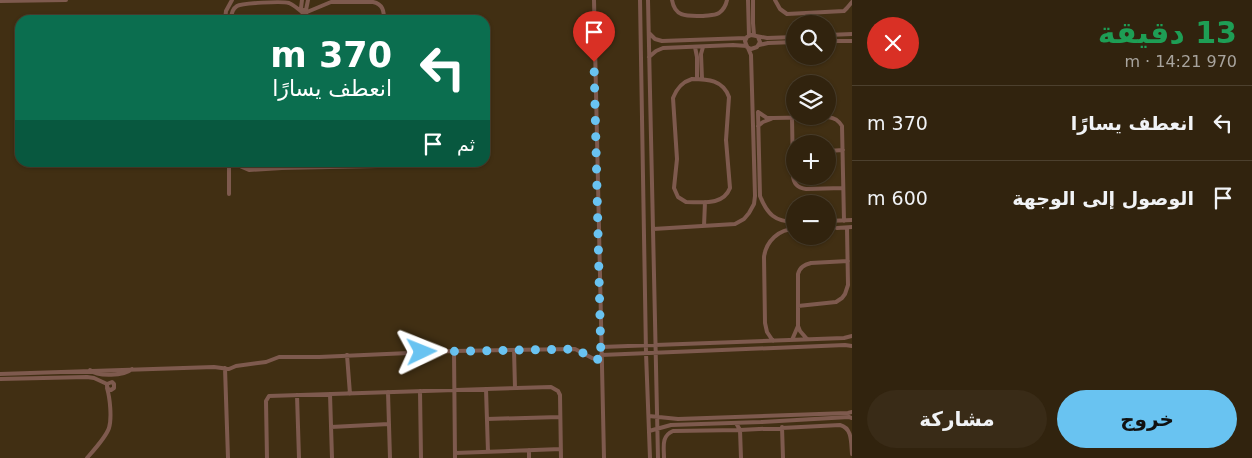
<!DOCTYPE html>
<html lang="ar">
<meta charset="utf-8">
<style>
:root{--surface:#31230e;--page:#392b17;--text:#f1f3f6;--muted:#a8a49e;--line:#4c402e;--accent:#69c3f1}
body{margin:0;font-family:"DejaVu Sans",Vazirmatn,sans-serif;background:var(--page);color:var(--text);direction:rtl;height:100vh;display:flex;flex-direction:column;font-size:19px;white-space:nowrap}
*{box-sizing:border-box;margin:0}
p{font-size:16px;color:var(--muted)}
.icon{flex:none;width:28px;height:28px;fill:none;stroke:currentColor;stroke-width:2;stroke-linecap:round;stroke-linejoin:round}
.map{position:relative;flex:1;overflow:hidden;direction:ltr}
.panel{display:flex;flex-direction:column;background:var(--surface);width:400px}
.panel>*{flex:none}
.banner{position:absolute;left:15px;top:15px;width:475px;height:152px;border-radius:15px;box-shadow:0 1px 4px #0004,0 0 0 1px var(--line);direction:rtl;background:#0b6e4f;color:#fff;overflow:hidden}
.tools{position:absolute;left:786px;top:15px;display:grid;gap:10px}
.tools a{display:grid;place-items:center;width:50px;height:50px;border-radius:50%;background:var(--surface);box-shadow:0 1px 4px #0004,0 0 0 1px var(--line);font-size:25px}
.pin{position:absolute;display:grid;place-items:center;width:42px;height:42px;color:#fff;margin:-51px -21px;border-radius:50% 50% 50% 0;rotate:-45deg;box-shadow:0 0 5px #0007}
.pin .icon{rotate:45deg}
.me{position:absolute;width:55px;margin:-28px;rotate:88deg;stroke-linejoin:round;filter:drop-shadow(0 0 4px #0008)}
.turn{display:flex;align-items:center;gap:18px;height:105px;padding:0 15px;font-size:22px}
.turn .icon{width:65px;height:65px;stroke-width:2.5}
.turn b{display:block;font-size:35px;line-height:42px}
.then{display:flex;align-items:center;height:48px;padding:0 15px;background:#0003;gap:10px;font-size:19px}
.round{display:grid;place-items:center;flex:none;width:52px;height:52px;border-radius:26px;background:var(--page)}
.headline{display:flex;align-items:center;justify-content:space-between;height:85px;padding:0 15px}
h1{font-size:30px;font-weight:600;line-height:38px;color:#1e9e55}
.cta{display:flex;gap:10px;margin-top:auto;padding:10px 15px}
.cta a{flex:1;height:58px;border-radius:30px;background:var(--accent);color:#111;font-size:20px;font-weight:600;line-height:58px;text-align:center}
.cta a+a{background:var(--page);color:var(--text)}
ul{padding:0;list-style:none}
li{display:flex;align-items:center;gap:15px;height:75px;padding:0 15px;border-top:1px solid var(--line)}
li div{flex:1}
li b{display:block;font-size:19px}
li em{font-style:normal}
main{display:flex;flex:1;min-height:0}
.map>svg:first-child{display:block}
.lines{fill:none;stroke-linecap:round;stroke-linejoin:round}
.minor{stroke:#7e5a4e;stroke-width:4}
.route{stroke:#69c3f1;stroke-width:9;stroke-dasharray:0 16.2}
</style>
<main>
<section class="panel">
<div class="headline"><div><h1>13 دقيقة</h1><p>970 m · 14:21</p></div><a class="round" style="background:#d93025;color:#fff"><svg class="icon" aria-label="close" viewBox="0 0 24 24"><path d="M6 6l12 12M18 6L6 18"/></svg></a></div>
<ul>
<li><svg class="icon" aria-label="left" viewBox="0 0 24 24"><path d="M17 20v-9H6M10 6l-5 5 5 5"/></svg><div><b>انعطف يسارًا</b></div><em>370 m</em></li>
<li><svg class="icon" aria-label="arrive" viewBox="0 0 24 24"><path d="M6 21V4h12l-3 4 3 4H6"/></svg><div><b>الوصول إلى الوجهة</b></div><em>600 m</em></li>
</ul>
<div class="cta"><a>خروج</a><a>مشاركة</a></div>
</section>
<div class="map">
<svg width="852" height="458" viewBox="0 0 852 458">
<rect width="100%" height="100%" fill="#412f13"/>
<g class="lines">
<path class="minor" d="M302,0L301,8L303,11
M594,0L604,458
M640,0L646,353L650,458
M648,0L658,458
M672,0C675,18 688,16 703,16C708,15 714,16 719,13C723,10 726,5 727,0
M748,0L749,36
M753,0V23L754,35
M775,0L780,9L787,14L844,11L847,8L852,2
M0,1L66,0
M304,10L307,11L306,14H303L302,12Z
M306,10L308,0
M307,12L331,2H373C383,4 384,11 384,20
M225,20L226,11L232,0
M231,20C231,14 232,9 237,6C242,3 282,1 289,3C294,5 298,9 302,12
M649,33L655,39L662,41L746,38
M828,35L852,34
M758,37L760,42L757,47L751,49L747,47L745,41L747,37L751,35L767,38L795,37
M828,41H852
M759,45L768,43L795,42
M695,47L697,57V79
M649,57L656,51L663,48L733,45L747,46
M692,79C708,79 723,80 729,97L726,140L730,188C723,206 702,202 686,202L678,197L674,188L677,159L673,98C677,88 682,82 692,79Z
M702,79L701,54L703,47
M758,112L767,118H773L828,117C835,118 838,120 842,126L844,221
M758,112L760,196C767,214 775,222 795,222
M792,118L793,174C793,183 797,188 806,189L843,188
M758,126L763,122L771,119
M828,151L843,150
M229,162V194
M237,162L242,167L249,170L282,168L378,166L385,162
M828,221L852,220
M704,226L705,202
M837,228L852,227
M653,229L735,224L744,219L749,213L754,204L755,196L751,55L748,48
M798,306L836,302L842,298L845,294L848,285L847,228
M798,326L800,331L807,339
M792,340L798,326V274C800,267 804,265 811,263L848,261
M773,341L767,332L765,323L764,257C766,241 779,229 795,229
M601,347L844,338L852,336
M514,350L515,388
M454,351L455,458
M347,355L350,394
M601,355L845,345L852,346
M225,368L228,458
M90,370C98,377 124,376 132,369
M0,374L214,367L229,369L236,366L266,362L279,357H319L454,351L575,349L592,358L601,360
M0,379L87,377L94,378L107,384L112,382L114,384V388L111,390L108,389L107,386V384
M486,389L488,452
M420,391L421,458
M388,392L390,458
M330,394L332,458
M297,395L299,458
M649,416L678,419L848,413L852,412
M487,419L560,417
M736,423L740,430L741,458
M331,427L389,424
M782,427L783,458
M649,431L671,425L761,422L849,417L852,418
M529,450V458
M455,453L561,449
M87,458C94,450 106,437 109,428C112,418 110,398 107,388
M267,458L266,401L269,396L551,387L558,391L560,395L561,458
M664,458C664,447 661,436 673,431L740,430L840,425C852,428 851,441 852,454"/>
</g>
<g class="lines">
<path class="route" d="M422,352L576,349L592,358L601,360L594,62"/>
</g>
</svg>
<div class="tools">
<a><svg class="icon" aria-label="search" viewBox="0 0 24 24"><circle cx="10" cy="10" r="6"/><path d="M15 15l6 6"/></svg></a>
<a><svg class="icon" aria-label="layers" viewBox="0 0 24 24"><path d="M12 4l9 5-9 5-9-5zM3 14l9 5 9-5"/></svg></a>
<a>+</a>
<a>−</a>
</div>
<div class="pin" style="left:594px;top:62px;background:#d93025"><svg class="icon" aria-label="arrive" viewBox="0 0 24 24"><path d="M6 21V4h12l-3 4 3 4H6"/></svg></div>
<svg class="me" style="left:422px;top:352px" viewBox="-20 -20 40 40"><path d="M0-17L14 15 0 8-14 15z" fill="#69c3f1" stroke="#fff" stroke-width="4"/></svg>
<div class="banner">
<div class="turn"><svg class="icon" aria-label="left" viewBox="0 0 24 24"><path d="M17 20v-9H6M10 6l-5 5 5 5"/></svg><div><b>370 m</b>انعطف يسارًا</div></div>
<div class="then">ثم<svg class="icon" aria-label="arrive" viewBox="0 0 24 24"><path d="M6 21V4h12l-3 4 3 4H6"/></svg></div>
</div>
</div>
</main>
